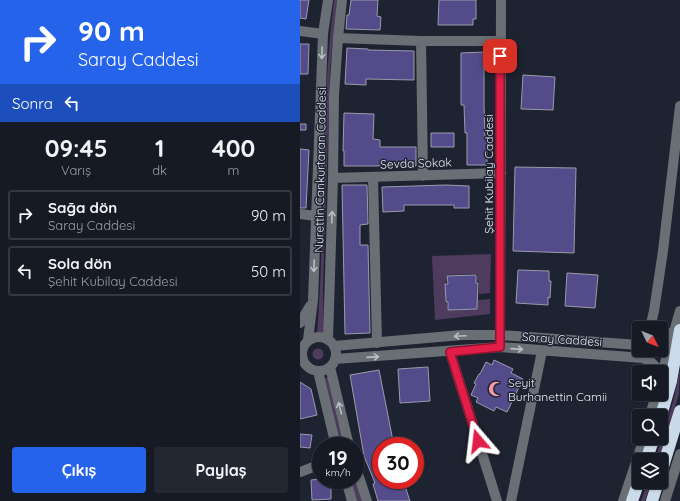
<!DOCTYPE html>
<html lang="tr">
<meta charset="utf-8">
<style>
:root{--surface:#161a25;--page:#232732;--text:#f1f3f6;--muted:#9ea1a7;--line:#353842;--accent:#2563eb}
body{margin:0;font-family:Quicksand,sans-serif;background:var(--page);color:var(--text);height:100vh;display:flex;flex-direction:column;font-size:15px;white-space:nowrap}
*{box-sizing:border-box;margin:0}
p{font-size:13px;color:var(--muted)}
.icon{flex:none;width:22px;height:22px;fill:none;stroke:currentColor;stroke-width:2;stroke-linecap:round;stroke-linejoin:round}
.map{position:relative;flex:1;overflow:hidden}
.side{display:flex;flex-direction:column;background:var(--surface);width:300px}
.side>*{flex:none}
.guide{background:#2563eb;color:#fff;overflow:hidden}
.needle{width:26px;rotate:133deg}
.controls{position:absolute;left:332px;top:321px;display:grid;gap:8px}
.controls a{display:grid;place-items:center;width:36px;height:36px;border-radius:4px;background:var(--surface);box-shadow:0 1px 3px #0004,0 0 0 1px var(--line);font-size:20px}
.speed{position:absolute;left:12px;top:437px;display:flex;gap:8px;font-size:20px;font-weight:700;text-align:center}
.speed>*{display:grid;place-content:center;width:52px;height:52px;border-radius:50%;background:var(--surface);box-shadow:0 1px 3px #0004,0 0 0 1px var(--line);line-height:1}
.speed small{font-size:10px;font-weight:400}
.speed .limit{border:6px solid #d22;background:#fff;color:#111}
.pin{position:absolute;display:grid;place-items:center;width:34px;height:34px;color:#fff;margin:-17px;border-radius:8px;box-shadow:0 2px 6px #0006}
.me{position:absolute;width:44px;margin:-22px;rotate:343deg;stroke-linejoin:round;filter:drop-shadow(0 0 3px #0008)}
.turn{display:flex;align-items:center;gap:14px;height:84px;padding:0 12px;font-size:18px}
.turn .icon{width:52px;height:52px;stroke-width:2.5}
.turn b{display:block;font-size:28px;line-height:34px}
.then{display:flex;align-items:center;height:38px;padding:0 12px;background:#0003;gap:8px;font-size:15px}
.eta{display:flex;justify-content:space-evenly;align-items:center;height:68px;text-align:center}
.eta b{font-size:24px;font-weight:800;line-height:28px}
.action{display:flex;gap:8px;margin-top:auto;padding:8px 12px}
.action a{flex:1;height:46px;border-radius:4px;background:var(--accent);color:#fff;font-size:16px;font-weight:800;line-height:46px;text-align:center}
.action a+a{background:var(--page);color:var(--text)}
ul{padding:0;list-style:none}
li{display:flex;align-items:center;gap:12px;height:50px;margin:0 8px 6px;padding:0 4px;border:2px solid var(--line);border-radius:4px}
li div{flex:1}
li b{display:block;font-size:15px}
li em{font-style:normal}
main{display:flex;flex:1;min-height:0}
.map>svg:first-child{display:block}
.green{fill:#4e3b5e}
.building{fill:#544c8a;stroke:#9b9aac}
.lines{fill:none;stroke-linecap:round;stroke-linejoin:round}
.minor{stroke:#696f75;stroke-width:10}
.highway{stroke:#cbdae9;stroke-width:12}
.oneway{stroke:#b9bec6}
.route-casing{stroke:#92132f;stroke-width:10}
.route{stroke:#e11d48;stroke-width:7}
.labels{text-anchor:middle;dominant-baseline:central;stroke-width:3;stroke-linejoin:round;paint-order:stroke}
.street-label{font-size:12px;fill:#e4e8f1;stroke:#1e2331}
.poi-label{font-size:12px;fill:#e4e8f1;stroke:#1e2331;text-anchor:start}
</style>
<main>
<section class="side">
<div class="guide">
<div class="turn"><svg class="icon" aria-label="right" viewBox="0 0 24 24"><path d="M7 20v-9h11M14 6l5 5-5 5"/></svg><div><b>90 m</b>Saray Caddesi</div></div>
<div class="then">Sonra<svg class="icon" aria-label="left" viewBox="0 0 24 24"><path d="M17 20v-9H6M10 6l-5 5 5 5"/></svg></div>
</div>
<div class="eta">
<div><b>09:45</b><p>Varış</p></div>
<div><b>1</b><p>dk</p></div>
<div><b>400</b><p>m</p></div>
</div>
<ul>
<li><svg class="icon" aria-label="right" viewBox="0 0 24 24"><path d="M7 20v-9h11M14 6l5 5-5 5"/></svg><div><b>Sağa dön</b><p>Saray Caddesi</p></div><em>90 m</em></li>
<li><svg class="icon" aria-label="left" viewBox="0 0 24 24"><path d="M17 20v-9H6M10 6l-5 5 5 5"/></svg><div><b>Sola dön</b><p>Şehit Kubilay Caddesi</p></div><em>50 m</em></li>
</ul>
<div class="action"><a>Çıkış</a><a>Paylaş</a></div>
</section>
<div class="map">
<svg width="380" height="501" viewBox="0 0 380 501">
<rect width="100%" height="100%" fill="#1e2331"/>
<path class="green" d="M34,0H37L30,69L23,289L24,333H17C26,222 20,110 34,0Z
M191,254L190,293L179,294V282L177,281V274L147,275L146,283H145V302L147,303L148,310H158V308H167V310L177,309L178,300L190,299V314L135,320L132,256Z
M12.5 354a5.5 5.5 0 1 1 11 0a5.5 5.5 0 1 1-11 0Z
M380,369L379,394L359,460H355L373,402Z
M25,378H29L38,423L45,446H41Z
M51,480H55L62,501H57Z
M348,482H351L345,501H341Z"/>
<path class="building" d="M0,0H9L6,19L0,18Z
M51,0H78L77,16L81,17L80,30L46,29L47,15H49Z
M139,0H176V19H173V25H138Z
M0,44H9L8,74H0Z
M47,48L68,49V50L114,51V80L66,79V85L45,84Z
M184,52V104L185,138H187V165H167V133H165L164,105H161V53Z
M223,75L255,77L253,110L221,109Z
M44,113L74,114L73,139L80,140V147H116V166H44V151H43Z
M0,124H6V130H0Z
M131,133H154V147H131Z
M0,149L9,150L6,208H0Z
M215,167L276,168L274,253L213,251Z
M42,185H67L68,224L60,225V245H68L70,333L45,334Z
M146,185L169,186V208H154V205H104V211L83,212L82,187Z
M218,270L249,271V281H251L250,298L248,297V305L216,303Z
M267,273L298,275L295,308L265,306Z
M176,275V283H178L177,309L148,310V302H146L145,284H148L147,276Z
M194,360L213,369L211,373L223,379L207,412L196,407L194,411L176,402L178,398L171,395L176,384L174,383L179,374H180L186,362L192,365Z
M128,367L130,401L100,403L98,369Z
M79,370L94,446H81V480H103L110,501H78L73,484L75,483L64,456L50,375Z
M0,382L11,389L17,415L0,419Z
M0,434L12,435L10,448L0,447Z
M21,479L31,480V499L12,500L11,480Z"/>
<g class="lines">
<path class="minor" d="M0,31L23,34
M38,38L121,41H200
M121,41L123,176
M73,177L77,343
M33,178L201,173
M0,214L16,216
M0,323L10,306
M350,328L354,311L363,251L380,106
M2 354a17 17 0 1 1 34 0a17 17 0 1 1-34 0Z
M8,340L13,300L23,34L28,0
M28,340L33,178L34,95L38,38L42,0
M361,340L374,331
M34,346L162,335H200L339,345
M200,347L201,0
M150,352L197,501
M35,359L200,347L343,358L351,362L362,373
M30,367L49,446
M18,371L36,446
M361,377L380,311
M350,416L356,394
M55,465L67,501
M0,472L21,464
M46,480L52,501
M211,501L242,351
M323,501L344,438
M365,501L380,454"/>
<path class="highway" d="M361,416L371,381L380,330
M346,460L354,438
M361,473L380,411
M332,501L339,481
M352,501L358,482"/>
</g>
<defs><path id="oneway-shaft" d="M-6 0H5M1.5-3L5.5 0L1.5 3" fill="none" stroke-width="1.6" stroke-linecap="round" stroke-linejoin="round"/></defs>
<g class="oneway">
<use href="#oneway-shaft" transform="translate(22 53) rotate(92)"/>
<use href="#oneway-shaft" transform="translate(32 217) rotate(-88)"/>
<use href="#oneway-shaft" transform="translate(14 266) rotate(92)"/>
<use href="#oneway-shaft" transform="translate(160 336) rotate(177)"/>
<use href="#oneway-shaft" transform="translate(217 349) rotate(4)"/>
<use href="#oneway-shaft" transform="translate(73 357) rotate(-4)"/>
<use href="#oneway-shaft" transform="translate(40 408) rotate(-104)"/>
</g>
<g class="lines">
<g class="route-casing">
<path id="route" d="M178,441L150,352L200,347V56"/>
</g>
<use href="#route" class="route"/>
</g>
<defs>
<g id="mosque-bare" transform="scale(1.2)"><path d="M3.5-4.9A6 6 0 1 0 3.5 4.9A5 5 0 1 1 3.5-4.9Z" fill="#f29aac" stroke="#1e2331" stroke-width="2.5" paint-order="stroke"/></g>
</defs>
<g fill-rule="evenodd">
<use href="#mosque-bare" x="196" y="389"/>
</g>
<g class="labels">
<g class="street-label">
<text transform="translate(116 163) rotate(-2)">Sevda Sokak</text>
<text transform="translate(20 170) rotate(-89)">Nurettin Cankurtaran Caddesi</text>
<text transform="translate(188 174) rotate(-90)">Şehit Kubilay Caddesi</text>
<text transform="translate(262 339) rotate(4)">Saray Caddesi</text>
</g>
<g class="poi-label">
<text x="208" y="382">Seyit<tspan x="208" dy="14">Burhanettin Camii</tspan></text>
</g>
</g>
</svg>
<div class="controls">
<a><svg class="needle" viewBox="-14 -14 28 28"><path d="M0-13l5 13h-10z" fill="#e53935"/><path d="M0 13l5-13h-10z" fill="#9ea1a7"/></svg></a>
<a><svg class="icon" aria-label="sound" viewBox="0 0 24 24"><path d="M4 9h4l5-4v14l-5-4H4zM17 9q2 3 0 6"/></svg></a>
<a><svg class="icon" aria-label="search" viewBox="0 0 24 24"><circle cx="10" cy="10" r="6"/><path d="M15 15l6 6"/></svg></a>
<a><svg class="icon" aria-label="layers" viewBox="0 0 24 24"><path d="M12 4l9 5-9 5-9-5zM3 14l9 5 9-5"/></svg></a>
</div>
<div class="speed"><div>19<small>km/h</small></div><div class="limit">30</div></div>
<div class="pin" style="left:200px;top:56px;background:#d93025"><svg class="icon" aria-label="arrive" viewBox="0 0 24 24"><path d="M6 21V4h12l-3 4 3 4H6"/></svg></div>
<svg class="me" style="left:178px;top:441px" viewBox="-20 -20 40 40"><path d="M0-17L14 15 0 8-14 15z" fill="#e11d48" stroke="#fff" stroke-width="4"/></svg>
</div>
</main>
